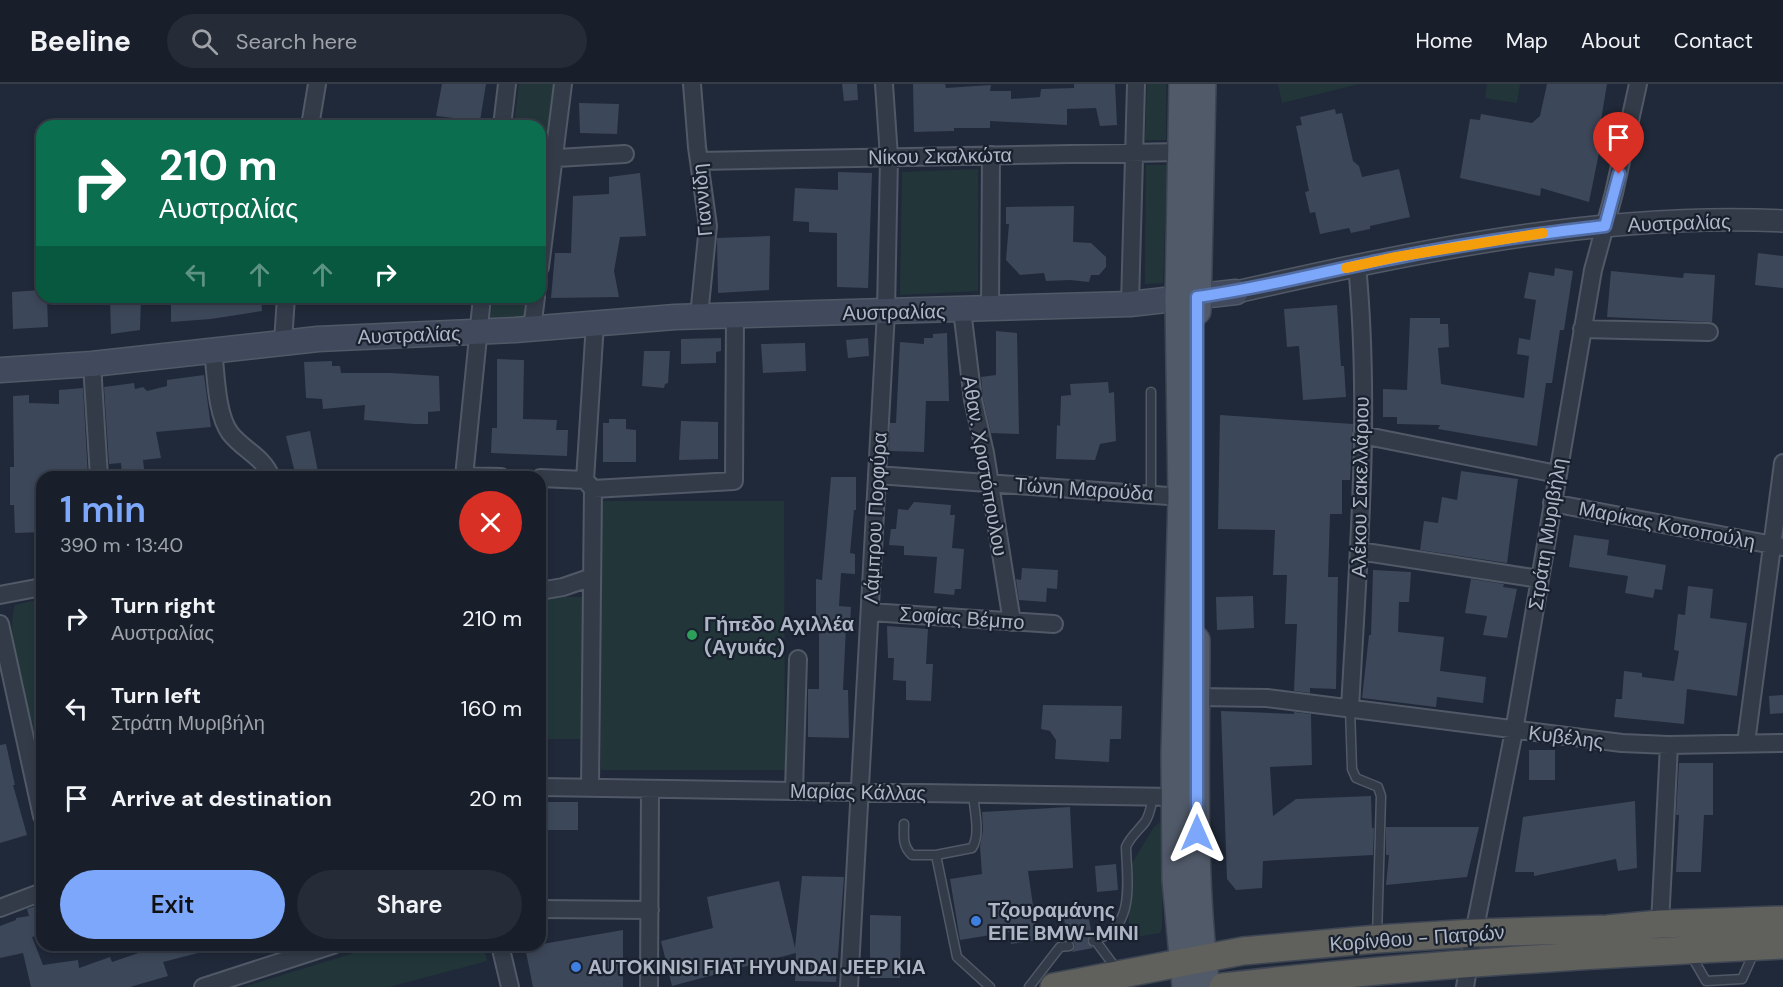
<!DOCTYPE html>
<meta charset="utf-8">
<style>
:root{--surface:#181f2b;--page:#252c37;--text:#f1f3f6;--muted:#9fa2a9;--line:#363d47;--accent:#7da7fb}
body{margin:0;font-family:"DM Sans",sans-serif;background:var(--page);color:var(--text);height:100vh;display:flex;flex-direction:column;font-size:22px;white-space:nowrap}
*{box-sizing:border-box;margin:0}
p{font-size:20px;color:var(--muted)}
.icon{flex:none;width:33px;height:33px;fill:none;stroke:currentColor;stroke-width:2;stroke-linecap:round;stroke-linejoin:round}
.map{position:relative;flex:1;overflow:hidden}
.sheet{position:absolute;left:36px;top:387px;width:510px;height:480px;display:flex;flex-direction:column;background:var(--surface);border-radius:18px;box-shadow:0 3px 9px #0003,0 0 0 2px var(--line)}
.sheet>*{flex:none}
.guide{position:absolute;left:36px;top:36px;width:510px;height:183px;border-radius:18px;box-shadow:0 3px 9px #0003,0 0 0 2px var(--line);background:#0b6e4f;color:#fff;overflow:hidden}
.pin{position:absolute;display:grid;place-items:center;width:51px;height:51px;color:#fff;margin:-62px -26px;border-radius:50% 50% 50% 0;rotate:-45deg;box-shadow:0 0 6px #0007}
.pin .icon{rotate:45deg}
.me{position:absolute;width:66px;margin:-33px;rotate:0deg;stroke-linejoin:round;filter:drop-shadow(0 0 4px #0008)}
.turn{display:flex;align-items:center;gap:21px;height:126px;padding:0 24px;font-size:27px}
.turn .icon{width:78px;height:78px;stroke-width:2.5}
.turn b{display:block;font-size:42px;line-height:51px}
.lanes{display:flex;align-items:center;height:57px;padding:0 24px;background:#0003;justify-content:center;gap:30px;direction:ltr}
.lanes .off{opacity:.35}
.round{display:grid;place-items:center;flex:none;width:63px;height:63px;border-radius:32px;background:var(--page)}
.headline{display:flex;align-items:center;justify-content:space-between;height:102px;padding:0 24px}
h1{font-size:36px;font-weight:600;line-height:45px;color:var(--accent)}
.action{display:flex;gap:12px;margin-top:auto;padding:12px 24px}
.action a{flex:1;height:69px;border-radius:36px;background:var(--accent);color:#111;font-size:24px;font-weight:600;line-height:69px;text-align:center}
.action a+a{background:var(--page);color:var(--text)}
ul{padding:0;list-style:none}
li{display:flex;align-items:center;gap:18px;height:90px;padding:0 24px}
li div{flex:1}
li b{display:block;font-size:22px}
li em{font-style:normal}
header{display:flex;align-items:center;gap:36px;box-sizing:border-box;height:84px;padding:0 30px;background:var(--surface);border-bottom:2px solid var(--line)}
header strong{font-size:28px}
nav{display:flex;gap:33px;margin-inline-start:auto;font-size:21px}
.search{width:420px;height:54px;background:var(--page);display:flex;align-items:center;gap:15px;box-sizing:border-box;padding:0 21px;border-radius:33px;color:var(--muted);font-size:22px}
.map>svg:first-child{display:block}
.green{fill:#22363a}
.building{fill:#3c4759}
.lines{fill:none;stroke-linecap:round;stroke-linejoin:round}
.service-casing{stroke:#515967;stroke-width:11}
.minor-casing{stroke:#515967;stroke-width:20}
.tertiary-casing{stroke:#515967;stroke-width:24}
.secondary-casing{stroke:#515967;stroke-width:27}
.primary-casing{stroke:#3d4453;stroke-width:30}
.trunk-casing{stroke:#3e4654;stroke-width:30}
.service{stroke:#333b49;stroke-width:8}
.minor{stroke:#333b49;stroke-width:16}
.tertiary{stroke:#333b49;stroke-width:21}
.secondary{stroke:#414a5c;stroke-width:24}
.primary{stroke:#515a69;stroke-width:27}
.trunk{stroke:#60605c;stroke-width:27}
.route-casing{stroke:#516da3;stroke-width:15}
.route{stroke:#7da7fb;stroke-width:10}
.slow{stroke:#f59e0b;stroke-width:10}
.leisure-dot{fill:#2e9e5b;stroke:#19202e;stroke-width:2}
.shop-dot{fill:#3f7fe0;stroke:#19202e;stroke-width:2}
.labels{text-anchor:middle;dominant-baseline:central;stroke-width:4.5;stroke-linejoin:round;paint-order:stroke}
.street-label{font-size:20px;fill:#aeb6c6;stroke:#19202e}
.poi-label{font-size:20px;font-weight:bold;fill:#aeb6c6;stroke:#19202e;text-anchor:start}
</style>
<header>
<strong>Beeline</strong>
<div class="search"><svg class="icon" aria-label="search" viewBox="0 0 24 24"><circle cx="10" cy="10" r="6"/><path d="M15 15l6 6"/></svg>Search here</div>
<nav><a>Home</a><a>Map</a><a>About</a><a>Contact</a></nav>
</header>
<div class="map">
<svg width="1783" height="903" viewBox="0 0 1783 903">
<rect width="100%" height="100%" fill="#202939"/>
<path class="green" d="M519,0H555L547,66H540V42H514Z
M1147,0H1166V56H1145Z
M1278,0H1359L1282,19Z
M1487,0H1520L1517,19L1485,14Z
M1146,81H1167L1163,199L1145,200Z
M978,85V207L900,211L902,88Z
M493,213H528L526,234L490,237Z
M600,417H784L785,686H601Z
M540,513H585L583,655H540Z
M42,515V681C32,645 3,554 15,521Z
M1163,736L1162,844L1160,849L1128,854L1131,781L1154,743Z
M380,861H484L487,877L389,903H243Z"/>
<path class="building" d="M442,0H486L480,37L436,32Z
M842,0H857L858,16L844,17Z
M913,0H945L946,4L991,1L990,7H1011V15L1040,13L1041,5L1074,4V0H1115L1117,41L1100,42L1096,24L1067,25V41L990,37V44H954V47L914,48Z
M1547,0H1607L1600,42L1594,60L1600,64L1589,118L1541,104L1540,112L1460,94L1470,35L1480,36L1481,30L1532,39L1540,32Z
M579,19L619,20L617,50L580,49Z
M1335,25L1336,30L1342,29L1353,77L1359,82L1362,93L1399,85L1410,133L1370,142V145L1351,149L1349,144L1320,150L1315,128L1310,129L1305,108L1309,107L1296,42L1302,41L1300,33Z
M838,88L872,89L868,204L837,203V149L809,148V138L793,137L795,104L838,106Z
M640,89L646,152L620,153L614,187L619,213L551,214L555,169H571L573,112L609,110V93Z
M1074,122L1073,158L1091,159L1106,173V183L1099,191H1091L1089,198L1070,196L1046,197L1044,189L1020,191L1006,176L1009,140H1006V123Z
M770,152L769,206L718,209L717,154Z
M1758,169L1783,172V204L1755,201Z
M1555,184L1573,187L1564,246H1560L1552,299H1546L1537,362L1438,345L1440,341L1397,340V333H1383V305L1407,306L1410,234H1440V240H1448L1449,263L1438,264L1441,300L1524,314L1529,272L1517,270L1519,254L1530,256L1536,216L1524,214L1529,188L1554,192Z
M1611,187L1683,194L1684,189L1715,191L1712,238L1607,233Z
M42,206V213H47L48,243L13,245L12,208Z
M110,213H141L140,246L111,250Z
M171,213H261L262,227L211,235L171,238Z
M1337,221L1341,282H1344L1346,313L1303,316L1299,262L1287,263L1284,225Z
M996,247L1017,249L1019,350L991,349L983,314L981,293L996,291Z
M947,249L949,317H926L924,368L889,367L890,339H896L900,258L924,260V254H933V250Z
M721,254V267L716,268V279L681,280V255Z
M868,254L869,272L848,274L846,256Z
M805,259L806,287L763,289L761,260Z
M644,267H670L668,299L665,300L664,304L642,302Z
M497,275L524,276L523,335L557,336L556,346H568L567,372L491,369L492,344H497Z
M332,277V282H340L341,289H391L439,292L440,327L428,328V340H414L364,336L365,321L323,325L322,315L306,314L304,278Z
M204,291L211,343L156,348L161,374L143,376L145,393H122L121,379L109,380L104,303L134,299L135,305L143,303L147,307L167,302V296Z
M1108,298L1109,309L1114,308L1116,357L1100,360L1095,376L1056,375L1057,341L1060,342L1061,312L1071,311L1070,300Z
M83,304L88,393H40L42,448L15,449L14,421H10V383H14L13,312L29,311V319L59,320V306Z
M1220,331L1353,340L1350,396H1342V430H1330L1328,493H1338L1336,605L1310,604V609L1294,607L1297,540H1285L1287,491H1273L1275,446L1218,445Z
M609,335H626V345L636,346V378H603V339H609Z
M681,337L718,338V375L679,376Z
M310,347L319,393H296L286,352Z
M1461,387L1518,395L1507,479L1420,466L1424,437L1438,439L1442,413L1457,416Z
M831,393H856V426H854L850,469L855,470V490L841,489L839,522L851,523L850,544L846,543L843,606H848L849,654L808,653V605H819V542H816V495L822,496Z
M914,418L951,421L950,431H955L952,464L964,465L961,505H955L954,511L934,509L937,473L904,471V462L889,461L891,445H896L898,425L908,426Z
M1574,451L1609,456L1607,471L1666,481L1662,506L1655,505L1653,514L1625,509L1628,492L1569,483Z
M1022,484L1058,486L1057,505L1047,504L1046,518L1019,516L1016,495L1021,496Z
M1373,486L1411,488L1409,518H1399L1398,548L1444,553L1440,587L1486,593L1483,619L1437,613L1436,623L1362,614L1369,551H1371Z
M1471,495L1504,500L1503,503L1517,505L1507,554L1483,551L1487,532L1465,529Z
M1688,502L1713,505L1710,534L1747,539L1737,612L1687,605L1684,640L1614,633L1616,615H1622L1624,587L1642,589V593L1674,597L1679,567L1674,566L1678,530L1685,531Z
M1253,512L1254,544L1217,546L1216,513Z
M887,542L928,545L926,580H933L931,617L906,616V597L893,596L894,574H888Z
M1783,611V629L1770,630L1769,612Z
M1043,621L1122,622L1121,655H1110L1109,678L1055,675L1056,656L1050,647L1041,645Z
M1221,627L1294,630V628L1311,630L1312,681L1270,683L1273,732L1296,715L1371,712L1372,744H1374L1373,771L1263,777L1262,804L1236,806L1227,795Z
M6,660L15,701H13L27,751L0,759V661Z
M1529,666H1555V696H1529Z
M1679,679H1713V731H1704L1701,788H1676L1679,731H1676Z
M1635,717L1637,784L1618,787L1616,775L1534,792V788H1515L1523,733Z
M540,718H578V746H540Z
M1070,723L1073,784L1028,787L1038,856L1011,860L1009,848L960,856L950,795L982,790L980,762L983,746L982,728Z
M1386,743H1479L1467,793L1386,801L1389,771H1386Z
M1116,780L1118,806L1097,808L1095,782Z
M802,792L844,793L836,898L795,897L796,869L672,902L661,857L713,844L707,813L779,797L795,864Z
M42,820V862H39L36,852L32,853L43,881L78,876L79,884L110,873L112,878L162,861H209L210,866L163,878L168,892L130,903H31L23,869L0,874V842L16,836V834L29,832L27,825Z
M1086,820L1092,851L1087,857L1093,864L1072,868L1075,861L1072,856H1068L1062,824Z
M870,831L901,832L900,894H870Z
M623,846V903H533L525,863Z"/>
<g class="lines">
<g class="service-casing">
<path id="service" d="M1151,410V308
M1350,624L1352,685L1356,694L1378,703L1381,712L1377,853
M904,740C904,752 902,762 912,771H936L972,764C981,751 974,725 973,710
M936,771L957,873L990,903
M1095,856C1136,844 1127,797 1126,763C1130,753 1138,747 1145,738C1150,731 1151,722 1153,713
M1093,857L1095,856L1118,887
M1691,871L1706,897L1742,895L1755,866
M1029,903L1056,868L1060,863L1069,862"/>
</g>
<g class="minor-casing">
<path id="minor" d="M692,0L697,63L708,142L699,232
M310,42L317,0
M502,42L507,0
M540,75L625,70
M699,77L1181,68
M540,183L563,0
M1130,220L1136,0
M990,225L991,71
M962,226L973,316L985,369L1012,538
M532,245L536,213
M1582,245L1709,248
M283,258L286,213
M213,266C216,289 216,330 230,349C243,366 263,372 271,393
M92,280L99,393
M1362,351L1557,390
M877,391L1182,413
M464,392L501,393
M464,393L482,213
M540,394L585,396L593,405L734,397L735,232
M585,396L595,239
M1552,419L1783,463
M1359,467L1539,495
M540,507L563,503L592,493
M0,511L42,503
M870,528L1054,540
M0,540L42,732
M1196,613L1267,614L1622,659L1669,661L1783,659
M1350,624C1358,477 1371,328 1357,181
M1746,659L1783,379
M540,703L1175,713
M590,704L593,405
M794,707L798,575
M0,824L42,808
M540,825L650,826
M1660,840L1669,661
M500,861L510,903
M203,903L333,861
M649,903L650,705
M849,903L886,228L889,73L884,0
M1465,903L1474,849L1514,647L1593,186L1614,109L1638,0"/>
</g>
<g class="tertiary-casing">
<path id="tertiary" d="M1236,208C1414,168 1599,128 1783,137"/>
</g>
<g class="secondary-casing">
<path id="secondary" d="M0,286L92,280L318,255L515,246L675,233L1130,220L1236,208"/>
</g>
<g class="primary-casing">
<path id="primary" d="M1183,0L1179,216L1182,413L1175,671L1176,796L1186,903
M1197,227L1202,0
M1196,556C1196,670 1191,790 1206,903"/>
</g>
<g class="trunk-casing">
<path id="trunk" d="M1054,903L1243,867L1377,855L1474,849L1607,845L1660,840L1783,836
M1223,903C1409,881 1596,870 1783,861"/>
</g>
<use href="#service" class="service"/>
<use href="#minor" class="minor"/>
<use href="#tertiary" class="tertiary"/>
<use href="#secondary" class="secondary"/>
<use href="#primary" class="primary"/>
<use href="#trunk" class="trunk"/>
</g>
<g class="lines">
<g class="route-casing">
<path id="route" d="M1197,749V213C1264,204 1328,186 1394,174C1464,160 1534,150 1605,142L1619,90"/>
</g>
<use href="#route" class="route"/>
<path class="slow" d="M1346,184L1396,173L1543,149"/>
</g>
<circle class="leisure-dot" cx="692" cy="551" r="6"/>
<g class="shop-dot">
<circle cx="976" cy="837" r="6"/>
<circle cx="576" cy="883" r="6"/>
</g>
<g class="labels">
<g class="street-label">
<text transform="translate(940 72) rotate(-1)">Νίκου Σκαλκώτα</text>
<text transform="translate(702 116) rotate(-95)">Γιαννίδη</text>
<text transform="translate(1679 139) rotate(-2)">Αυστραλίας</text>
<text transform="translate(894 228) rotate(-1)">Αυστραλίας</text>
<text transform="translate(409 251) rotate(-2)">Αυστραλίας</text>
<text transform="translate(985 382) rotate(80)">Αθαν. Χριστόπουλου</text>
<text transform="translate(1360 403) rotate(-89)">Αλέκου Σακελλάριου</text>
<text transform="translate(1084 405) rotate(4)">Τώνη Μαρούδα</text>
<text transform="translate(875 434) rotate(-87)">Λάμπρου Πορφύρα</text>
<text transform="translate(1667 441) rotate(11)">Μαρίκας Κοτοπούλη</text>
<text transform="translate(1547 450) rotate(-81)">Στράτη Μυριβήλη</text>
<text transform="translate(962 534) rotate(4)">Σοφίας Βέμπο</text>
<text transform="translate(1566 653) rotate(7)">Κυβέλης</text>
<text transform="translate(858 708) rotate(1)">Μαρίας Κάλλας</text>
<text transform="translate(1417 854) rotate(-4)">Κορίνθου - Πατρών</text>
</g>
<g class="poi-label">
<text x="704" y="540">Γήπεδο Αχιλλέα<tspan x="704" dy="23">(Αγυιάς)</tspan></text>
<text x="988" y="826">Τζουραμάνης<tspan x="988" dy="23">ΕΠΕ BMW-MINI</tspan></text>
<text x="588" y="883">AUTOKINISI FIAT HYUNDAI JEEP KIA</text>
</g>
</g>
</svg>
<div class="pin" style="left:1619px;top:90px;background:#d93025"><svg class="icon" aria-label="arrive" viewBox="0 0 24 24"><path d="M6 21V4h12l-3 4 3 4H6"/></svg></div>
<svg class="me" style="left:1197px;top:749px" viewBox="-20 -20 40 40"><path d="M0-17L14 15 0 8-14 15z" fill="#7da7fb" stroke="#fff" stroke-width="4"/></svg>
<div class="guide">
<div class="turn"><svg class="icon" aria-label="right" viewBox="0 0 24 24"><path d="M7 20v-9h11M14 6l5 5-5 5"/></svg><div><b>210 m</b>Αυστραλίας</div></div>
<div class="lanes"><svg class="icon off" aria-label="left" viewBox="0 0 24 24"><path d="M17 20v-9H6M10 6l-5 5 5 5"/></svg><svg class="icon off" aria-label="ahead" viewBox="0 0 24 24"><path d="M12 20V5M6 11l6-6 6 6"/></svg><svg class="icon off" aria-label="ahead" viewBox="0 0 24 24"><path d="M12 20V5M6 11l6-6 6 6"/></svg><svg class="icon" aria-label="right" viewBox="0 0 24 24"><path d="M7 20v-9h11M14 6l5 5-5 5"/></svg></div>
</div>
<section class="sheet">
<div class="headline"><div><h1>1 min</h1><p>390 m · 13:40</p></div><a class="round" style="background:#d93025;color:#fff"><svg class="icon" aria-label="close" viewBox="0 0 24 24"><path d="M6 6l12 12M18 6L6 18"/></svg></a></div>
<ul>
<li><svg class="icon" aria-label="right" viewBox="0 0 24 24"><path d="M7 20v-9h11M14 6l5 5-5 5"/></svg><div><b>Turn right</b><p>Αυστραλίας</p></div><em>210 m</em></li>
<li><svg class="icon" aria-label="left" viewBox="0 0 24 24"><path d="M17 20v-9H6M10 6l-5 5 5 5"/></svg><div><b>Turn left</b><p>Στράτη Μυριβήλη</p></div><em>160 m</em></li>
<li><svg class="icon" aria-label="arrive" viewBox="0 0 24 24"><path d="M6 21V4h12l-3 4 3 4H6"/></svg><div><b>Arrive at destination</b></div><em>20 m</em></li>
</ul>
<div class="action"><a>Exit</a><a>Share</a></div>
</section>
</div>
